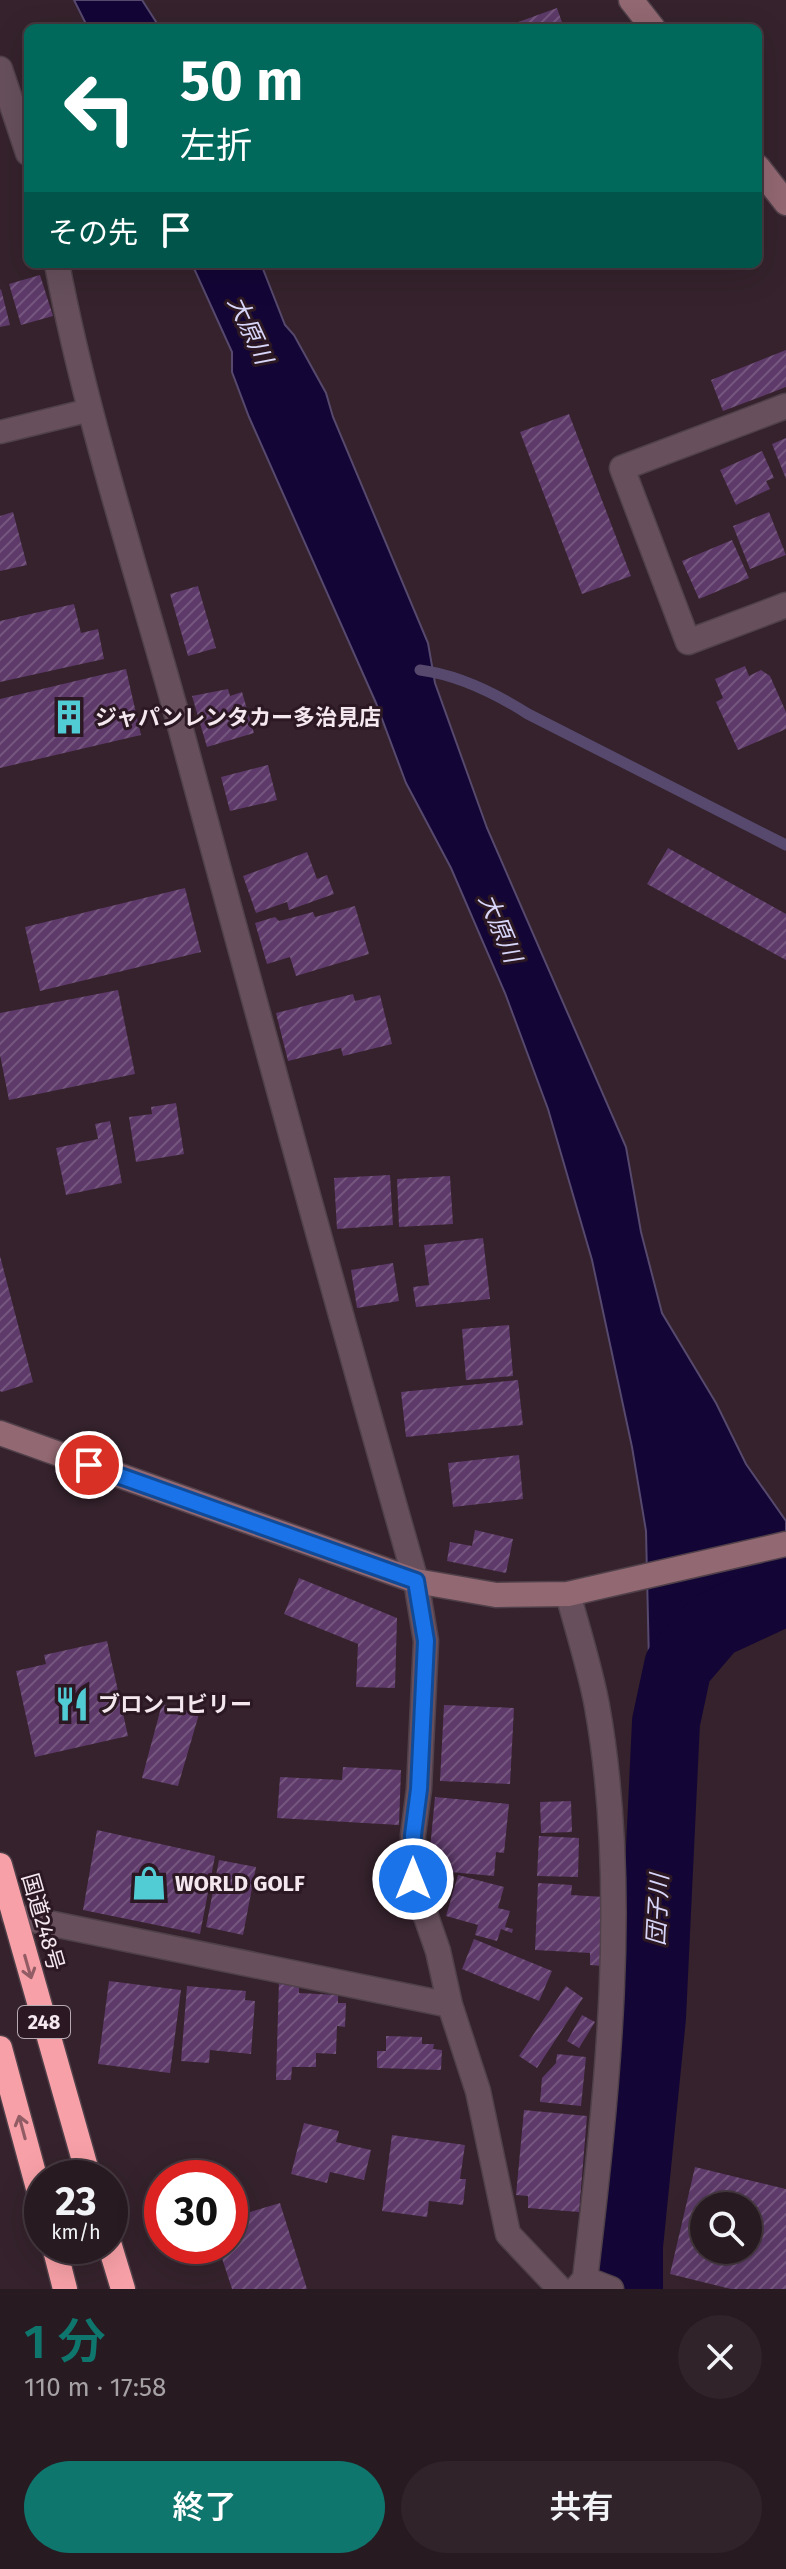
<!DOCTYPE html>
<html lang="ja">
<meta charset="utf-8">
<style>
:root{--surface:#281a21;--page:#30232a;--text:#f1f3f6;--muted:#a5a1a5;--line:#44383f;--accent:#0f766e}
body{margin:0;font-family:"Fira Sans","Noto Sans JP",sans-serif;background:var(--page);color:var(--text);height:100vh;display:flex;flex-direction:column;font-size:30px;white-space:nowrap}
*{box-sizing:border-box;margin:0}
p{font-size:26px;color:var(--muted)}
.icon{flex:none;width:44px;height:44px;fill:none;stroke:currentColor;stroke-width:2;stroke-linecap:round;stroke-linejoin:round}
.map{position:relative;height:2289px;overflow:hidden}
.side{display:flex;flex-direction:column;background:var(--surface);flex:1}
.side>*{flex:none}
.hud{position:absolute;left:24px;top:24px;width:738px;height:244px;border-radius:12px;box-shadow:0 8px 32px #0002,0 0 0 2px var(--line);background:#00695c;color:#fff;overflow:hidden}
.tools{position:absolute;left:690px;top:2192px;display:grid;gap:16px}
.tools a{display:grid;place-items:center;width:72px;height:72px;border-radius:50%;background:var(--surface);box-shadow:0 8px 32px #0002,0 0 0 2px var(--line);font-size:40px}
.speed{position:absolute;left:24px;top:2160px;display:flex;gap:16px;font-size:40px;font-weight:700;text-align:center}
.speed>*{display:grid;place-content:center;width:104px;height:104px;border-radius:50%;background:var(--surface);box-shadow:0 8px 32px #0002,0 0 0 2px var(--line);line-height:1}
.speed small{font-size:20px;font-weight:400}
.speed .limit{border:12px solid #d22;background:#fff;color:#111}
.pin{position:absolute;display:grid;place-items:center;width:68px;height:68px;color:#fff;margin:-34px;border:4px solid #fff;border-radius:50%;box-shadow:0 2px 8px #0007}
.me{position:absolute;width:88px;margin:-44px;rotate:0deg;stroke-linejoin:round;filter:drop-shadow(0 0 6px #0008)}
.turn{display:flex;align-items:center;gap:28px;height:168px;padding:0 24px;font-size:36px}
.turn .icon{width:104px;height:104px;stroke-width:2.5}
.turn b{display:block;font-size:56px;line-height:68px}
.then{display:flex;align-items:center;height:76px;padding:0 24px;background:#0003;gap:16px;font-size:30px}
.round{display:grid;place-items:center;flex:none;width:84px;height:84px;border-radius:42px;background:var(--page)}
.overview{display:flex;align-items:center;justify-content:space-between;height:136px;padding:0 24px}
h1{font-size:48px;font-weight:600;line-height:60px;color:var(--accent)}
.action{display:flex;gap:16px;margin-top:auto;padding:16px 24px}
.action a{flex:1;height:92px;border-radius:48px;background:var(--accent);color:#fff;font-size:32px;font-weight:600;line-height:92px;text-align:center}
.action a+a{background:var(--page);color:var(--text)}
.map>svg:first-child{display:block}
.water{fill:#130536;stroke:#56496d;stroke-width:2}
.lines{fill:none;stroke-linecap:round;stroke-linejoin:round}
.stream{stroke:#56496d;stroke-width:11}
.river{stroke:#130536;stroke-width:68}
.building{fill:url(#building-hatch);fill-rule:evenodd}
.lane-casing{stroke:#504049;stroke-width:25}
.street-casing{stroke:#504049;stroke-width:27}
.secondary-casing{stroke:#504049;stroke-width:27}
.highway-casing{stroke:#504049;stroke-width:27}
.lane{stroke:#67505c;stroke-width:22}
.street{stroke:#67505c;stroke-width:24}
.secondary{stroke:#926872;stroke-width:24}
.highway{stroke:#f8a0a7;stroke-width:24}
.oneway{stroke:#925c65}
.route-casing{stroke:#114b97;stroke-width:20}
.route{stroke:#1a73e8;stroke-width:14}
.labels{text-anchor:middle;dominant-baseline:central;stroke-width:6;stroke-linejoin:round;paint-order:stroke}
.shield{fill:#2b1823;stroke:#b8a9b1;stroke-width:2}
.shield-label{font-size:20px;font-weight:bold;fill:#f4e7ee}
.poi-label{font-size:22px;font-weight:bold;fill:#f4e7ee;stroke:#2b1823;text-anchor:start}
.street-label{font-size:22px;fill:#f4e7ee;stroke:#2b1823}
.water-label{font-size:24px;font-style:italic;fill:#d7d5f8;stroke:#2b1823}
</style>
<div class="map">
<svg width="786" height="2289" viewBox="0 0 786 2289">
<defs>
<pattern id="building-hatch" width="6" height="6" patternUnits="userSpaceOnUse" patternTransform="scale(2)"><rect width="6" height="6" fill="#5d3a69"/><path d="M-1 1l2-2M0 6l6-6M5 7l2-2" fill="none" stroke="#75567f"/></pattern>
</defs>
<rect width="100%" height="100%" fill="#35222c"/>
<path class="water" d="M74,0H142L160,28H88Z
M192,264H261L285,325L294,335L326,393L333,417L428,643L435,683L487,828L626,1147L641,1232L662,1313L716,1403L746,1464L786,1521V1626L767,1630L723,1650L705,1674L649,1664L646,1531L632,1447L592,1260L548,1109L505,993L451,868L406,783L376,703L249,417L232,372V352Z"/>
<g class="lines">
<path class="stream" d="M420,670C459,675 495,693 528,714L786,845"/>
<path class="river" d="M629,2289V2246L652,2017L666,1722L678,1666L713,1625L786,1591"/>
</g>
<path class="building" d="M557,8L564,28H502Z
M40,275L53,316L21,325L9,284Z
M1,289L10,325L0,327V290Z
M786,350V387L723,411L711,380Z
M569,414L631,576L582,594L520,432Z
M786,438V479L772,444Z
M762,451L774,478L766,481L770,489L736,505L720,470Z
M13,512L27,565L0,571V516Z
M769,512L786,555L750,569L733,526Z
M732,540L749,578L699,599L682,561Z
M198,586L216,648L188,656L170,594Z
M74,604L81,633L98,629L104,659L0,682V621Z
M745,666L749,676L761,670L770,676L786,712V729L738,750L716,702L723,698L715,679Z
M126,669L141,735L0,768V699Z
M228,689L230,696L242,692L254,733L207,747L192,696Z
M268,765L277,800L230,811L221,777Z
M668,848L786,914V960L647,884Z
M307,852L317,879L327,875L334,894L289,910L287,902L256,913L243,876Z
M185,888L201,952L40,991L25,927Z
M355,906L369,954L296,976L290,957L267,964L255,923L275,917L279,921L313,912L315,917Z
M118,990L135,1074L9,1100L0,1055V1013Z
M353,994L355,1001L380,995L392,1044L343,1056L341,1048L288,1061L276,1013Z
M176,1103L184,1154L136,1162L129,1117L152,1114L151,1107Z
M110,1121L122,1183L66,1195L56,1148L98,1139L95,1124Z
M390,1175L393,1225L337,1229L334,1178Z
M450,1176L453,1224L399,1227L397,1179Z
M483,1238L490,1299L416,1307L413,1287L429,1285L424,1245Z
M0,1256L33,1382L2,1392L0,1391Z
M393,1263L399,1301L357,1308L351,1270Z
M509,1325L513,1376L466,1380L462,1329Z
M518,1380L523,1425L406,1437L401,1392Z
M519,1455L523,1499L453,1507L448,1463Z
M475,1530L513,1539L506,1573L447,1561L450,1542L472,1546Z
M299,1578L397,1618L395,1688L356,1687L358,1644L284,1614Z
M107,1641L128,1736L35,1757L16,1671L46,1664L44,1655Z
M162,1704L199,1714L178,1786L142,1778Z
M444,1705L514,1708L510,1784L440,1781Z
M343,1767L401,1770L399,1825L277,1818L280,1777L342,1780Z
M435,1797L509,1804L504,1853L496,1852L494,1876L428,1870Z
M571,1801L572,1832L541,1833L540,1802Z
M97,1830L215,1856L200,1934L83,1910Z
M539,1836L579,1838L578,1877L537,1876Z
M219,1860L256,1867L243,1935L206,1927Z
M458,1875L504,1887L498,1908L510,1911L505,1927L513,1929L512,1933L501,1929L497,1941L475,1935L478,1925L446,1916Z
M538,1883L572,1885L571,1895L605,1897L602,1966L590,1965V1953L535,1950Z
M474,1939L552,1971L539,2001L462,1969Z
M279,1980H299V1993L338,1995V2003H346L345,2027L337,2026L336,2054L316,2053V2067H292L291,2080H276Z
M109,1981L181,1990L170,2073L98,2064Z
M187,1986L246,1991L245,2000L255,2001L251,2054L210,2050L209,2063L181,2061Z
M566,1986L583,1998L537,2068L519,2056Z
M582,2015L595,2022L579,2048L567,2041Z
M386,2036L422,2037V2044H434L433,2049L442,2050L441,2070L377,2068V2051H386Z
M557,2054L586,2057L581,2106L540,2102L542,2078L556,2063Z
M524,2110L587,2116L579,2212L528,2208V2196L516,2195Z
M304,2123L339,2131L336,2142L371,2150L364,2180L330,2172L327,2183L291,2174Z
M392,2135L465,2145L460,2179H466L463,2205L429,2201L427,2217L382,2211Z
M695,2167L786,2189V2289H731L670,2274ZM704,2206H748V2250H704Z
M280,2203L307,2289H232L218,2246H230V2218Z"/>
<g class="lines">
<g class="lane-casing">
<path id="lane" d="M0,432L90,410"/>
</g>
<g class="street-casing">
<path id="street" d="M0,69L28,153
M57,264C88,426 141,582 184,741C260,1022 336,1302 416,1581L426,1641L419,1789L413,1835V1879L438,1951L450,2005L478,2091L508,2234L560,2289
M786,406L622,468L688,642L786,605
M568,1594C578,1631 590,1668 597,1706C630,1890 607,2095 585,2279
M14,1916L450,2005
M576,2289L585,2279L611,2289"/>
</g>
<g class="secondary-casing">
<path id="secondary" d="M631,0L653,28
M758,167L786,203
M0,1433L416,1581L496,1595L568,1594L786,1544"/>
</g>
<g class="highway-casing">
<path id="highway" d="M0,1865L89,2178
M0,2048L42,2203
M54,2246L65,2289
M110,2246L123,2289"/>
</g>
<use href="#lane" class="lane"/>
<use href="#street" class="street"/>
<use href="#secondary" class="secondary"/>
<use href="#highway" class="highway"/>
</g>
<defs><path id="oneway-shaft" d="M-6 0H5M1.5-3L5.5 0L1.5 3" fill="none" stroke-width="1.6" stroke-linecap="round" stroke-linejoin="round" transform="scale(2)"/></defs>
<g class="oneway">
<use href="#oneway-shaft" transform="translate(28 1967) rotate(74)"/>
<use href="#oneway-shaft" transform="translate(22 2127) rotate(-105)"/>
</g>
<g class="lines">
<g class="route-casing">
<path id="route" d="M89,1465L416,1581L426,1641L419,1789L413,1835V1879"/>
</g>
<use href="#route" class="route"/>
</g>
<defs>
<g id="building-bare" transform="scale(2.76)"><path d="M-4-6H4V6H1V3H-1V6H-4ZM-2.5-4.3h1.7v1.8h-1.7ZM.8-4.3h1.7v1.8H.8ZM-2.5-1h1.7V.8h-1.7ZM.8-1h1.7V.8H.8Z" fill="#51ccd5" stroke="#2b1823" stroke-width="2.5" paint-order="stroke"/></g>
<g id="restaurant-bare" transform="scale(2.76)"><path d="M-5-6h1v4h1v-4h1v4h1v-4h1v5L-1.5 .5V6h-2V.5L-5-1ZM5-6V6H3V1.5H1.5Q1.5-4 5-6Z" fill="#51ccd5" stroke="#2b1823" stroke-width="2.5" paint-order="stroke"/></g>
<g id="shop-bare" transform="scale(2.76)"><path d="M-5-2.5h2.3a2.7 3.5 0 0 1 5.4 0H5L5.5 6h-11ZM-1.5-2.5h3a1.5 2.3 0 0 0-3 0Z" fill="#51ccd5" stroke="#2b1823" stroke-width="2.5" paint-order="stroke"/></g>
</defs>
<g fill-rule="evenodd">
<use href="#building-bare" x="69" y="717"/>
<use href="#restaurant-bare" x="72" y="1704"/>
<use href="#shop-bare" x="149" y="1883"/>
</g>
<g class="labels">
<rect class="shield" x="18" y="2006" width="52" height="32" rx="6"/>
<g class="shield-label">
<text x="44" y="2022">248</text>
</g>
<g class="poi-label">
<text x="95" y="717">ジャパンレンタカー多治見店</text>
<text x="98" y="1704">ブロンコビリー</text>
<text x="175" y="1883">WORLD GOLF</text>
</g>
<g class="street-label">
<text transform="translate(43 1922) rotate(74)">国道248号</text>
</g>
<g class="water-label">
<text transform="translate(250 330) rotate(65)">大原川</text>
<text transform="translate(500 928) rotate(67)">大原川</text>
<text transform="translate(658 1910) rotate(-87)">団子川</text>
</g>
</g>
</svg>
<div class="tools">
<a><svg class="icon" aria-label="search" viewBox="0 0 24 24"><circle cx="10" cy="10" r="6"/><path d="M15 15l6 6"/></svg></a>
</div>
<div class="speed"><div>23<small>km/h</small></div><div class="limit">30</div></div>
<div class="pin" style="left:89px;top:1465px;background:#d93025"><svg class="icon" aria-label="arrive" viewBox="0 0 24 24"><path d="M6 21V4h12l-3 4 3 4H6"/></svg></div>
<svg class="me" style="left:413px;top:1879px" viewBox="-20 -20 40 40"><circle r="17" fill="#1a73e8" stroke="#fff" stroke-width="3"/><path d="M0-11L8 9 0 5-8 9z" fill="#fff"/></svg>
<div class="hud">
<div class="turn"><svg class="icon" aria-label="left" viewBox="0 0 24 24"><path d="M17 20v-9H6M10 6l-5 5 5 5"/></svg><div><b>50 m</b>左折</div></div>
<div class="then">その先<svg class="icon" aria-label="arrive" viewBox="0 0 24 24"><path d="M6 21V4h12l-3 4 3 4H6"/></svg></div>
</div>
</div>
<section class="side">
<div class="overview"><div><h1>1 分</h1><p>110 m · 17:58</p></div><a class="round"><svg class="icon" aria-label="close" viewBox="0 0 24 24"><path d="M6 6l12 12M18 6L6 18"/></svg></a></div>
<div class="action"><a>終了</a><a>共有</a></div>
</section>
